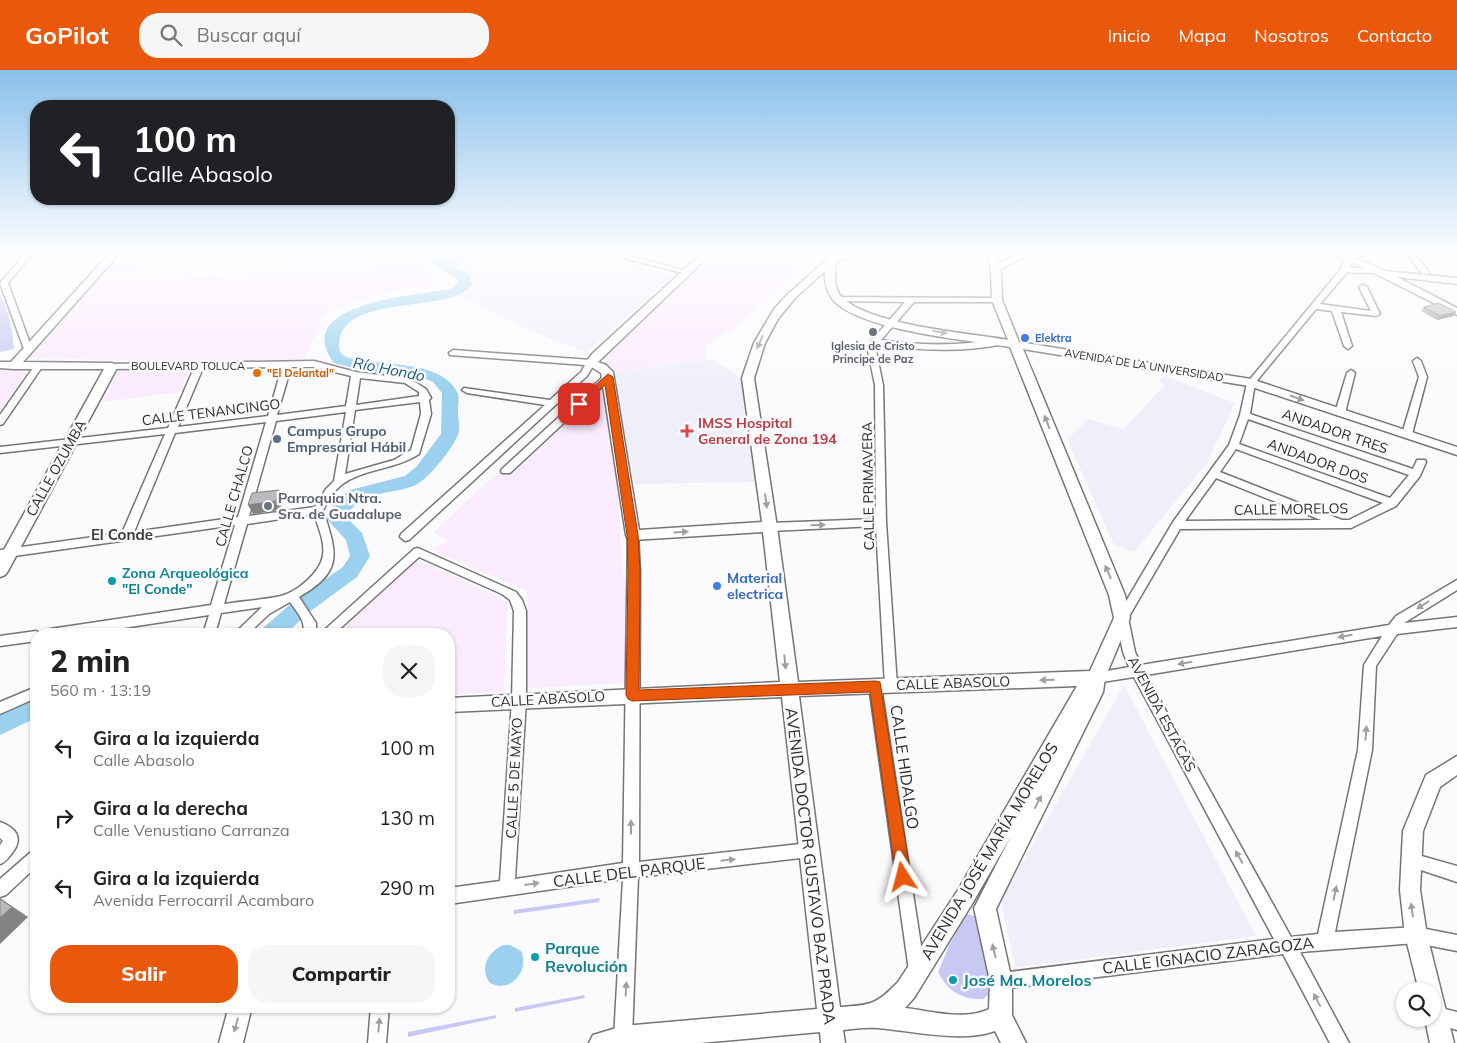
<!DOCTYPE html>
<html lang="es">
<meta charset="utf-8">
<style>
:root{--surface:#fff;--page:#f6f6f6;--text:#222;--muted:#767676;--accent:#ea580c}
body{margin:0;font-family:Mulish,sans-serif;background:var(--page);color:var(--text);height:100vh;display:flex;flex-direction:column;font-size:19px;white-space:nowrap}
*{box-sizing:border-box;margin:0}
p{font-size:16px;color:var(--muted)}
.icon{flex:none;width:28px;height:28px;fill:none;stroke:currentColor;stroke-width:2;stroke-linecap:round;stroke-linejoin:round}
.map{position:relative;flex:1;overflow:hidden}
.sheet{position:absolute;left:30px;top:558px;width:425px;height:385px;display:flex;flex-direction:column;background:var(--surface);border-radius:20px;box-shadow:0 1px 4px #0004}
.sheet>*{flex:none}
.top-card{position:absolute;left:30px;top:30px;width:425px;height:105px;border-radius:20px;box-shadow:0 1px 4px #0004;background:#202124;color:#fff;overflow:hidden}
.fabs{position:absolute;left:1396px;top:912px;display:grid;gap:10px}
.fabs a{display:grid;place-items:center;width:45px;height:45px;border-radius:50%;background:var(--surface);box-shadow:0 1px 4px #0004;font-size:25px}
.pin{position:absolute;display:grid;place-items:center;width:42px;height:42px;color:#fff;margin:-21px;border-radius:10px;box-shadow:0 2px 8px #0006}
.me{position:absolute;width:55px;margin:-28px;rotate:351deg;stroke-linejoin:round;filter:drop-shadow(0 0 4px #0008)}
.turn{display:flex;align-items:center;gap:18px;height:105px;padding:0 20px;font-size:22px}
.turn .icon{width:65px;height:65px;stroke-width:2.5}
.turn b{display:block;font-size:35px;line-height:42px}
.round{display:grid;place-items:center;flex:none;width:52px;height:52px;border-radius:20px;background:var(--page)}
.summary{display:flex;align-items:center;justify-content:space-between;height:85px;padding:0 20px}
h1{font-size:30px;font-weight:800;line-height:38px}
.button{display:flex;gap:10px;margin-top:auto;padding:10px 20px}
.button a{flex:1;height:58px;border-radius:20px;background:var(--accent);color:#fff;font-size:20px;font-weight:800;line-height:58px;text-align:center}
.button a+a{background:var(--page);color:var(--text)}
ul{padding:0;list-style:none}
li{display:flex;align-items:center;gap:15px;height:70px;padding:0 20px}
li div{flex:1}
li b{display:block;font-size:19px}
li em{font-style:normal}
header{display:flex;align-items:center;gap:30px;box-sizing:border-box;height:70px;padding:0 25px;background:var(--accent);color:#fff}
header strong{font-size:24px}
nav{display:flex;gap:28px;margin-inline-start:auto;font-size:18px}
.search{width:350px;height:45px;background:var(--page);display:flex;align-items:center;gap:12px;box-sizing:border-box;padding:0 18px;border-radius:20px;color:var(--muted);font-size:19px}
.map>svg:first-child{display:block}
.built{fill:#efeffa}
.industrial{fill:#fbebfe}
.green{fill:#c9c8f5}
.water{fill:#9bd1ef}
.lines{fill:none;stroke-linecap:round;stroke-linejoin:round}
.river{fill:#9bd1ef;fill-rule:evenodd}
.street-casing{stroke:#757578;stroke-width:3}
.secondary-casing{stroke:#757578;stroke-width:3}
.street{fill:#fff;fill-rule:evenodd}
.secondary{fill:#fff;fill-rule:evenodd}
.wall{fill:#a1a1a3}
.shaded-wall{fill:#838385}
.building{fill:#bbbbbe;stroke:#838385}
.oneway{fill:#a0a0a0}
.route{fill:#ea580c;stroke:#983908}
.worship-dot{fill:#6b7280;stroke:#fbfbfe;stroke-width:2}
.shop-dot{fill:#3f7fe0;stroke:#fbfbfe;stroke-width:2}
.food-dot{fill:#e8710a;stroke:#fbfbfe;stroke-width:2}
.health-dot{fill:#e0444e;stroke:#fbfbfe;stroke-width:2}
.service-dot{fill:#5c6f8a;stroke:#fbfbfe;stroke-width:2}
.culture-dot{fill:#0f9aa8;stroke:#fbfbfe;stroke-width:2}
.labels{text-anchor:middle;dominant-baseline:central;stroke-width:5;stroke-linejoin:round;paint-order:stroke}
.far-shop-label{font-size:11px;font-weight:bold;fill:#366cbe;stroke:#fbfbfe;text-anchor:start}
.far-worship-label{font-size:11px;font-weight:bold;fill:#5b616d;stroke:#fbfbfe}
.far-street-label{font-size:11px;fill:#2c2c2d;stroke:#fbfbfe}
.far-food-label{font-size:11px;font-weight:bold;fill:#c56008;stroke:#fbfbfe;text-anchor:start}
.street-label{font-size:14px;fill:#2c2c2d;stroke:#fbfbfe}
.health-label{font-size:14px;font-weight:bold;fill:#be3a42;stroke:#fbfbfe;text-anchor:start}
.service-label{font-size:14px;font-weight:bold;fill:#4e5e75;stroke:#fbfbfe;text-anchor:start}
.worship-label{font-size:14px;font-weight:bold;fill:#5b616d;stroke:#fbfbfe;text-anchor:start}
.culture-label{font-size:14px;font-weight:bold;fill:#0d838f;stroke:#fbfbfe;text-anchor:start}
.shop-label{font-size:14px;font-weight:bold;fill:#366cbe;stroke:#fbfbfe;text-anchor:start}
.water-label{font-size:15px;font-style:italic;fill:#175976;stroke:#fbfbfe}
.neighbourhood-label{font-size:15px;font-weight:bold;fill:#3a3a3c;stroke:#fbfbfe}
.near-street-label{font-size:16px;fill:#2c2c2d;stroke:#fbfbfe}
.near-culture-label{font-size:16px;font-weight:bold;fill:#0d838f;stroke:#fbfbfe;text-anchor:start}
</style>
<header>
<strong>GoPilot</strong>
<div class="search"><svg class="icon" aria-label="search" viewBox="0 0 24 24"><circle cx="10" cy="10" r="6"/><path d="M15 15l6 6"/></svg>Buscar aquí</div>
<nav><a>Inicio</a><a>Mapa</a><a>Nosotros</a><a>Contacto</a></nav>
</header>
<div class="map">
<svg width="1457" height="973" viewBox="0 0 1457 973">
<rect width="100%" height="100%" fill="#fbfbfe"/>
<path class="built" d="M478,184H597L674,205L587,282L525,259L465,227L473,217L475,202L452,193Z
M711,289L743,309L756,412L634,414L613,302Z
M1165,306L1235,333L1207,393L1134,482L1114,475L1067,369L1088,349L1123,359L1165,315L1158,311Z
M1124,615L1256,866L1015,898L1001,830Z"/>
<path class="industrial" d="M120,184H426L422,187L102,204Z
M712,184H816L735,259L718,267L706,276L705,289L613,302L600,287L603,282Z
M418,193L437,205L438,213L378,224L345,235L324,245L305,289L173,291L28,288V286L95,213Z
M0,299L23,300L26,304L0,340Z
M123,299L188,300V301L179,322L102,332L119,301Z
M596,310L602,315L618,425L621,486L628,536L627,613L526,618L527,521L432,480L448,471L434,462Z
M416,489L507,531L504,621L449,625V564H333Z"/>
<path class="green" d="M0,226C10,242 12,260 14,279L0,282Z
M600,828L599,832L514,844V840Z
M966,844L980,847L991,907L989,924L983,929C962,930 947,921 938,902L949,876Z
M584,925L585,928L515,942V938Z
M496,945V948L408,967V962Z"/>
<path class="water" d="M503,875H510L521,881C530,900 511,924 490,913C479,898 488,882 503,875Z"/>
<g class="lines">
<path class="river" d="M430,184H443L442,186L444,189L460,184H478L477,187L453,195L470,205L472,215C450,244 352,224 340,267C339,272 338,276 340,281C343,288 350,288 357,289C386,296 442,291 457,322C460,327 458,335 458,340C458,348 461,360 457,367C451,380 431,405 419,413C397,427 357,417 347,448L362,463L370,486L357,507L308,543L286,564H260L263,558L294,531L343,497L350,486L346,470L327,449L334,432L350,420L405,406L417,396L441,364L442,323L433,312L423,308L369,302L334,293C289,233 417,225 451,219L458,213V210L433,194L429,186Z
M36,628V648L0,665V642Z"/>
<g class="street-casing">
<path id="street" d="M25,184H33L8,213L32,279L28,282L24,279L0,213Z
M608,184H621L691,202L687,204Z
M844,184H854L834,193L827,191Z
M1356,184H1367L1353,189L1347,202L1320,234L1371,241L1359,217L1363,215L1367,217L1380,244L1376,246L1341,242L1352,276L1348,279L1344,276L1332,241L1316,239L1255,313L1250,344L1413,399L1417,390H1425L1426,392L1420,406L1396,436L1351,458L1180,459L1128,548L1135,582L1141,595L1389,555L1396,546L1457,510V520L1404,553L1457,547V557L1397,564L1376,596L1372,680L1335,862L1416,857L1457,865V881L1416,873L1300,882L1349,973H1330L1283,884L1001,919L995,917L993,911L995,905L1001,903L1274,869L1134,607L1096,613L1091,612L1090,608L1091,604L1096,603L1129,597L1123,582L1116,548L1118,545L1173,452L1229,375L1240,345L1247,313L1341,199L1347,186ZM1248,349L1409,405L1390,428L1239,374ZM1236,379L1383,433L1349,450H1342L1220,402ZM1216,408L1321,450L1185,451ZM1382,566L1364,595L1358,680L1318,864L1291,867L1146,605Z
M1407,184H1415L1429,202L1428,204H1422Z
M835,227L997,228L1001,230L997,232H914L881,270C921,276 960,276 1000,269L1004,272L1003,274C962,283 919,280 878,275L876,281L883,315L886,452L897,616L896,620L891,621L886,620L885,616L876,456L770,461L765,457L770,453L876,449L875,315L868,281L872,270L905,232L838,231H835Z
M453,280L591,290L595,293L587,306L409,470L405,471L400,467L401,464L545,335L467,323L462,320L464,318L550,330L581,302L585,295L450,285L449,283Z
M1417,288L1421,291L1427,307L1412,364L1407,367L1402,364L1419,307L1413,291Z
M314,291L356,302L410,309L426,319L431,328L429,330L431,344L419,384C395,400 359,399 339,417C332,423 328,432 323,440C337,484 344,501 299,527L316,553V564H302C308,553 296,541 290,532L269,544L248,564H234L262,537L221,543L215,564H203L209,545L84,564H44L46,561L50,559L211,535L235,455L0,488V480L122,463L165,364L0,383V377L168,358L194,298L112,299L109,298V294ZM282,297L268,346L178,357L203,298ZM291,297H314L351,306L346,336L277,345ZM360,308L405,313L419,322V326L356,335ZM420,332L421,344L411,380L394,390L345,404L355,340ZM346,342L334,411L326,419L315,437L249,446L276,351ZM266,352L238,447L134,462L175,363ZM314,444C318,457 325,471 323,485C321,502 297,522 281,526C263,530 242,531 224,534L247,454Z
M38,294L42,297L3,354L0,355V345L35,295Z
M1351,300L1355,303L1345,343L1343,345H1337L1335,343L1347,303Z
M608,304L611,305V309L510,403H502L501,401L502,399L605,305Z
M633,461L638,465L640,501L639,792L809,773L814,775L817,780L814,785L809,787L638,807L632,968L630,973H616L614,968L623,809L449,834V818L500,811L512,630L514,541L510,530L502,524L419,487L334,564H320L414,479L418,478L516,522L522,530L526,541V630L515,809L623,793L628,465Z
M36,561L41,564H36V571L0,576V566Z
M875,611L880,612L881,616L925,901L923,907L917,909L911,907L909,901L869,616L870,612Z
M36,617V628L0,644V632Z
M0,752C16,758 24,768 12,783C8,788 6,792 0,794V775L3,771L0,768Z
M36,780V797L6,825L0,827V809L31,782Z
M1411,783L1457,796V812L1406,795L1403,790L1406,785Z
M371,936H389L386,973H368Z
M1437,937L1457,942V960L1431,952L1429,949H1432V939Z"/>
</g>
<g class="secondary-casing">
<path id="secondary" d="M109,184H119L23,292L112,293L118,296L8,501L5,505L0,507V487L104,299H13L0,298V292H11Z
M701,184H711L598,292L606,295L613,302L639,460L762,452L742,308L754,273L774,239L788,224L826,190L828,184H843L836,191C835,203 833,215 840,225C864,255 969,263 1008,270L992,230L991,198L986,184H996L999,193L1018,184H1030L1001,199L1002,230L1019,272L1251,309L1457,377V385L1249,316L1023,279L1125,525L1130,548L1105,608L1103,622L996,839L1012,911V945L1026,973H1001L995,961C962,973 913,961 878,958C867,957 854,959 843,960L845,973H821L820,962L700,973H589L593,965L623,956L817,939L782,627L449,642V628L780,612L763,462L633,470L628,469L626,465L601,303L585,293L593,283ZM825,201C824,214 827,224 836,233C867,261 967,270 1010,277L1109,525L1114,548L1090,601L798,612L777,457L754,308L765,273L778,249L795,228ZM1077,616L958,820L898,912C876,935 871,935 840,937L799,626ZM1011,766L974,838L990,911L989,939C964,951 931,941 905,938L914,928L972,834Z
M1333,184H1346L1385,201L1457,208V214L1397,207L1457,238V245L1374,203L1341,202V198H1364Z
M1457,686V705L1440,717L1423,761L1420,820L1427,865L1454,973H1430L1425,949H1432V921H1419L1405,865L1400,820L1403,761L1426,705Z
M229,936H252L243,973H219Z"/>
</g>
<use href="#street" class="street"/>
<use href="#secondary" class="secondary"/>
</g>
<path class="wall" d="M1424,237L1456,242L1453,246L1437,250L1421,241Z"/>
<path class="shaded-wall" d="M1456,242L1453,246L1437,250L1440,246Z
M279,420L283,428L280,440L253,444L248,435Z
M0,828L28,847L0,874Z"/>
<path class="building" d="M1439,233L1456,242L1440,246L1424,237Z
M279,420L276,431L248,435L252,423Z
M0,829L12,837L0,848Z"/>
<defs><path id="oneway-solid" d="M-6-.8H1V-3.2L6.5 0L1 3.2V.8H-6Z" transform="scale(1.25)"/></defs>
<g class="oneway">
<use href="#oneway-solid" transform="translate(940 262) rotate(9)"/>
<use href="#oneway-solid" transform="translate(760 272) rotate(114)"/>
<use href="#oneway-solid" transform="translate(1297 328) rotate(19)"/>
<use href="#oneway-solid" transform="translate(1047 352) rotate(-111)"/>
<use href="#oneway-solid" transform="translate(766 431) rotate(82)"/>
<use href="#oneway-solid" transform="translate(818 455) rotate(-2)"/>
<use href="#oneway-solid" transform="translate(681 462) rotate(-3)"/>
<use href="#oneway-solid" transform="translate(1108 502) rotate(-114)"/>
<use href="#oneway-solid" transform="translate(1423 535) rotate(148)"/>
<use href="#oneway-solid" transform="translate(1345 566) rotate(170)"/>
<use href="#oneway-solid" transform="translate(785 592) rotate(84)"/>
<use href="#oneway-solid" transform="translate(1185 593) rotate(170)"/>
<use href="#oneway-solid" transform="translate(1047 610) rotate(178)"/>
<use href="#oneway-solid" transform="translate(1366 663) rotate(-86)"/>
<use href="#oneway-solid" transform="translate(1038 732) rotate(-63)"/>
<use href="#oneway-solid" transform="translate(631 757) rotate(-90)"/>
<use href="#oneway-solid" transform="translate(1239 787) rotate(-119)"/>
<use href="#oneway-solid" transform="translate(728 790) rotate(-6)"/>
<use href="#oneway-solid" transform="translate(532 814) rotate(-8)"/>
<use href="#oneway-solid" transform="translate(1335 823) rotate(-78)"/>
<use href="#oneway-solid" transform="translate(1412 840) rotate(-98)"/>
<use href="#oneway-solid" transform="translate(994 881) rotate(-103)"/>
<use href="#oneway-solid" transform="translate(626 919) rotate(-87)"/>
<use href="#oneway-solid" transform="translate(1317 930) rotate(-118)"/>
<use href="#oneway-solid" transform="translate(236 955) rotate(105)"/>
<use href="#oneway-solid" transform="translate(379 955) rotate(-85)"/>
</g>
<linearGradient id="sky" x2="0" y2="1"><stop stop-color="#89c0eb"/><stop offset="0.57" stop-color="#fdfdff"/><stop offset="1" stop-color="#fdfdff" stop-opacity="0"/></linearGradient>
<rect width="1457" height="320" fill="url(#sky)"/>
<path class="route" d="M608,304L613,307L638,465L640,501L639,620L876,611L880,612L911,807L909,812L903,814L898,812L896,807L870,622L632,631L628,629L626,625L628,501L627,465L605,315L582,336H576L574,334Z"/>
<g class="worship-dot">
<circle cx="873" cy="262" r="5"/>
<circle cx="268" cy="436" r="5"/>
</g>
<g class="shop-dot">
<circle cx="1025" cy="268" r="5"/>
<circle cx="717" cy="516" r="5"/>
</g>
<circle class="food-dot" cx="257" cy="303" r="5"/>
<path class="health-dot" d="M684.5 353.5h5v5h5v5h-5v5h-5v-5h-5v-5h5z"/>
<circle class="service-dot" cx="277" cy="369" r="5"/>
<g class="culture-dot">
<circle cx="112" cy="511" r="5"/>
<circle cx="535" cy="887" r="5"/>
<circle cx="953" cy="910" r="5"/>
</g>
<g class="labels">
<g class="far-shop-label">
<text x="1035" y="268">Elektra</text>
</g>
<g class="far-worship-label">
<text x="873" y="276">Iglesia de Cristo<tspan x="873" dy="13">Principe de Paz</tspan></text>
</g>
<g class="far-street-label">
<text transform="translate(1144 295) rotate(9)">AVENIDA DE LA UNIVERSIDAD</text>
<text x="188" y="296">BOULEVARD TOLUCA</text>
</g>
<g class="far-food-label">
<text x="267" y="303">"El Delantal"</text>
</g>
<g class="street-label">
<text transform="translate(211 342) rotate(-7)">CALLE TENANCINGO</text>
<text transform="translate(1335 361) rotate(19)">ANDADOR TRES</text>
<text transform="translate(1318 391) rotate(20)">ANDADOR DOS</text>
<text transform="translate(56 398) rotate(-61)">CALLE OZUMBA</text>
<text transform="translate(868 416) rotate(-91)">CALLE PRIMAVERA</text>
<text transform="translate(234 426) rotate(-74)">CALLE CHALCO</text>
<text transform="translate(1291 439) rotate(-1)">CALLE MORELOS</text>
<text transform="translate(953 613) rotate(-2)">CALLE ABASOLO</text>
<text transform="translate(548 629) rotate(-3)">CALLE ABASOLO</text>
<text transform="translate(1162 644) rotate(62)">AVENIDA ESTACAS</text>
<text transform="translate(514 708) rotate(-87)">CALLE 5 DE MAYO</text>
</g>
<g class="health-label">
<text x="698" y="353">IMSS Hospital<tspan x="698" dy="16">General de Zona 194</tspan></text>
</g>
<g class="service-label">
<text x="287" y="361">Campus Grupo<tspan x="287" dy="16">Empresarial Hábil</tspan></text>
</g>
<g class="worship-label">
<text x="278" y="428">Parroquia Ntra.<tspan x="278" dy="16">Sra. de Guadalupe</tspan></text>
</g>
<g class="culture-label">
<text x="122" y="503">Zona Arqueológica<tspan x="122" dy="16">"El Conde"</tspan></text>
</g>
<g class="shop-label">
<text x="727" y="508">Material<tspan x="727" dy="16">electrica</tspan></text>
</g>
<g class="water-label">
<text transform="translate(389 299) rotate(11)">Río Hondo</text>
</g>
<g class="neighbourhood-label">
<text x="122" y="464">El Conde</text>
</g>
<g class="near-street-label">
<text transform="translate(905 697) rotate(82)">CALLE HIDALGO</text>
<text transform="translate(989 781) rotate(-59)">AVENIDA JOSÉ MARÍA MORELOS</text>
<text transform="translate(811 796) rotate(83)">AVENIDA DOCTOR GUSTAVO BAZ PRADA</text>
<text transform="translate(629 802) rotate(-7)">CALLE DEL PARQUE</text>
<text transform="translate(1208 885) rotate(-7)">CALLE IGNACIO ZARAGOZA</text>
</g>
<g class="near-culture-label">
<text x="545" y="878">Parque<tspan x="545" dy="18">Revolución</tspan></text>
<text x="963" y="910">José Ma. Morelos</text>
</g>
</g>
</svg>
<div class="fabs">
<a><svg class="icon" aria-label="search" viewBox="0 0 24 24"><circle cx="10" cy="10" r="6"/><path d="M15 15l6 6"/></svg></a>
</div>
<div class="pin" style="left:579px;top:334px;background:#d93025"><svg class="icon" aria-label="arrive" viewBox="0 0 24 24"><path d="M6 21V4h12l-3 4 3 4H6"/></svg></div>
<svg class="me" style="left:903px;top:807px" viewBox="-20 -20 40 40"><path d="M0-17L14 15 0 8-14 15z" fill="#ea580c" stroke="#fff" stroke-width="4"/></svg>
<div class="top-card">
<div class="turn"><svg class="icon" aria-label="left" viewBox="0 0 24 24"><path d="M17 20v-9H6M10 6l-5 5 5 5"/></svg><div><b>100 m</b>Calle Abasolo</div></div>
</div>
<section class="sheet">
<div class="summary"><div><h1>2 min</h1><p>560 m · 13:19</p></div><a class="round"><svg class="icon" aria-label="close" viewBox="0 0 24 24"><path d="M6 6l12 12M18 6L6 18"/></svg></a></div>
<ul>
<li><svg class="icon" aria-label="left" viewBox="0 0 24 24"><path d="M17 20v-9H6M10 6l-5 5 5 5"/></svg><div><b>Gira a la izquierda</b><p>Calle Abasolo</p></div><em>100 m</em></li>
<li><svg class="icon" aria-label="right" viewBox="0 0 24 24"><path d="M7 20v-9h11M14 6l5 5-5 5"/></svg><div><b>Gira a la derecha</b><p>Calle Venustiano Carranza</p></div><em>130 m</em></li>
<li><svg class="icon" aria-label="left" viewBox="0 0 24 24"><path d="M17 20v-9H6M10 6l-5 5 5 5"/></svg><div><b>Gira a la izquierda</b><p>Avenida Ferrocarril Acambaro</p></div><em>290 m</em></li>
</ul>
<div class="button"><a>Salir</a><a>Compartir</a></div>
</section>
</div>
